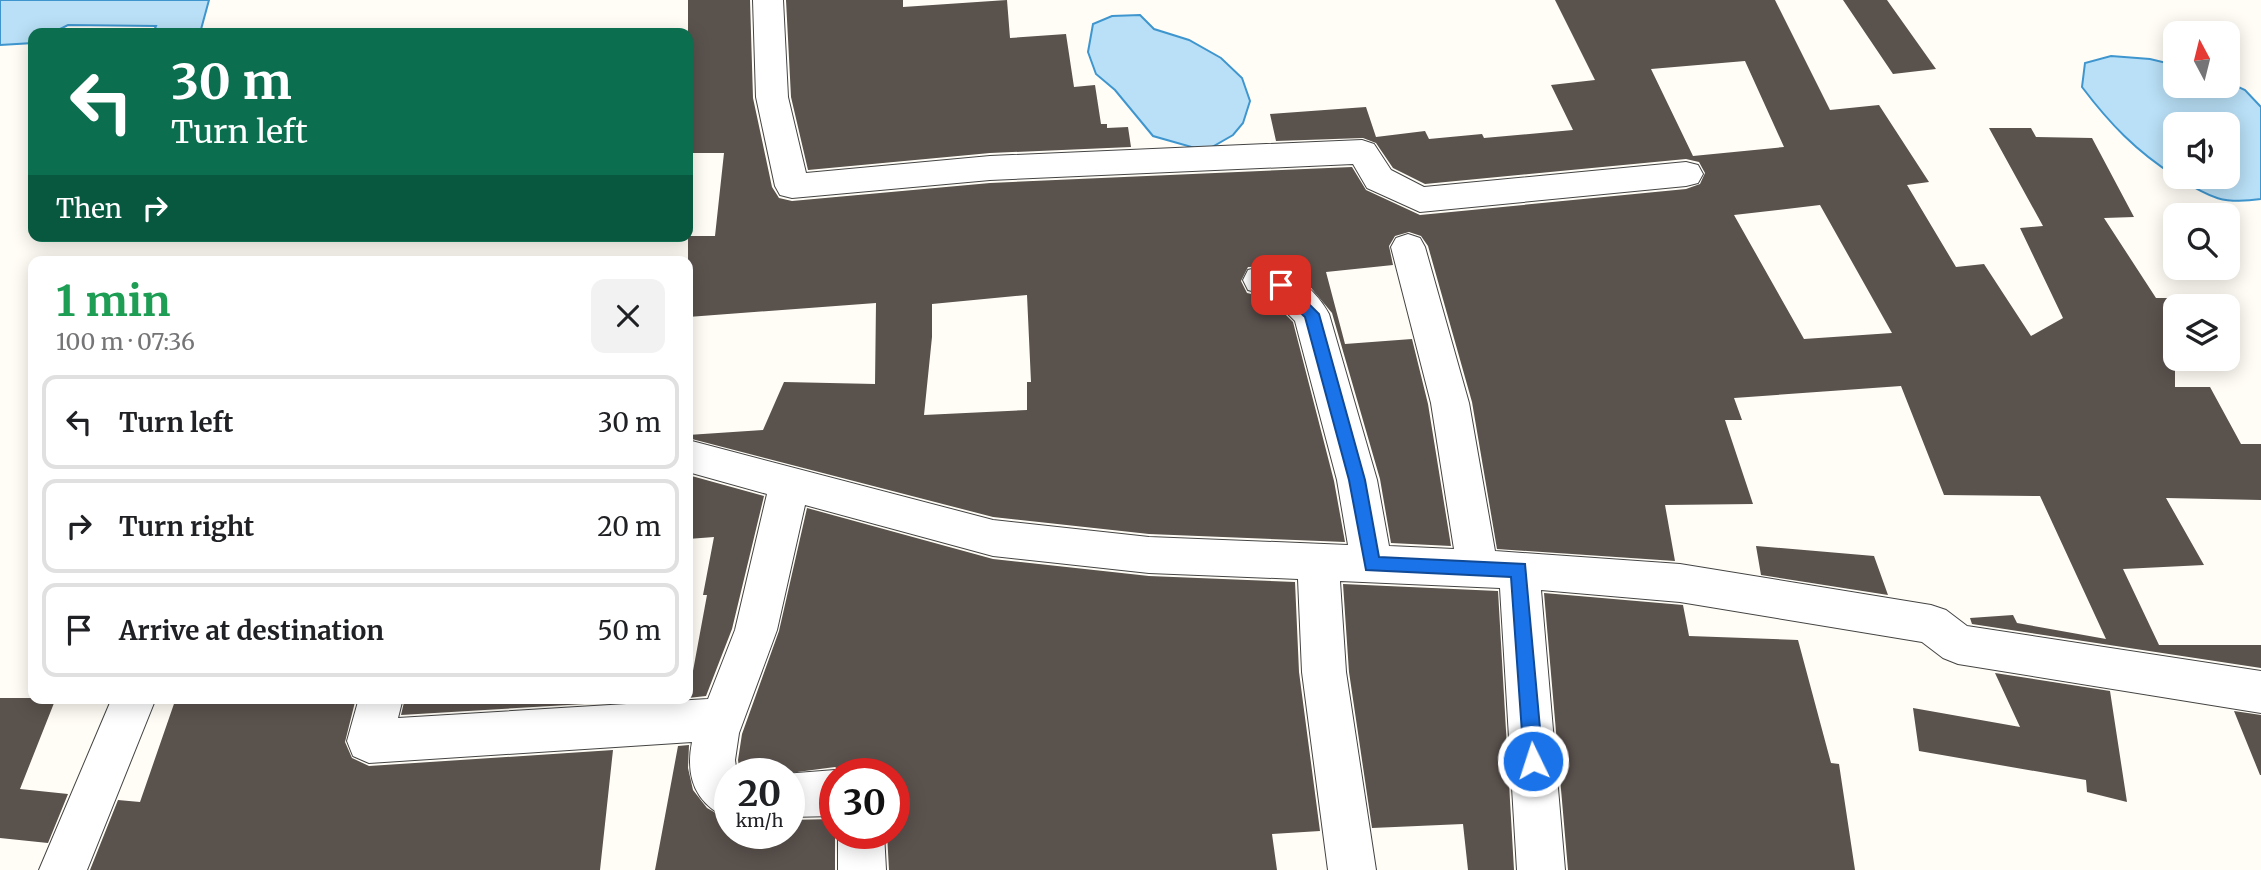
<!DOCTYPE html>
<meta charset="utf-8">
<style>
:root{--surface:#fff;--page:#f2f2f2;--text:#202124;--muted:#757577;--line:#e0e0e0}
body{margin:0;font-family:Merriweather,serif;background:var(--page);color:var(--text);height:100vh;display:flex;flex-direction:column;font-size:26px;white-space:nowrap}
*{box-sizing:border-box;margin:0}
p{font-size:23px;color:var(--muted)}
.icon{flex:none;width:38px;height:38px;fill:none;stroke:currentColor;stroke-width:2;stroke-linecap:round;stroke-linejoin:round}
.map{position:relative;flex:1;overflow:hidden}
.side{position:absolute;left:28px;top:256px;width:665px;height:448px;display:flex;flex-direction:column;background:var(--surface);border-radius:14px;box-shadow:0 4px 18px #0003}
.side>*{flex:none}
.top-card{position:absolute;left:28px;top:28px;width:665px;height:214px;border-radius:14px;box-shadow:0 4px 18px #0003;background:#0b6e4f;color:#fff;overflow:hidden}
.needle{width:46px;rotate:353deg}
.tools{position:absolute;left:2163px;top:21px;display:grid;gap:14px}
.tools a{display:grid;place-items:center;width:77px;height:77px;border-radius:14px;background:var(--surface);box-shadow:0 4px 18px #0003;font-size:35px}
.speed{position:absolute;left:714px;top:758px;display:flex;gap:14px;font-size:35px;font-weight:700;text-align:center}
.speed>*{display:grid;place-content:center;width:91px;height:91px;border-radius:50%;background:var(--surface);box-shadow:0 4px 18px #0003;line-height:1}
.speed small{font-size:18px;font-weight:400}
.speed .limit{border:10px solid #d22;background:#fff;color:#111}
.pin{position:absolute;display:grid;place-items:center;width:60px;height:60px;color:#fff;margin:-30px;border-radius:14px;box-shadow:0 4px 10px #0006}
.me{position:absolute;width:77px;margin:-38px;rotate:356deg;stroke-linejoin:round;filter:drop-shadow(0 0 5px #0008)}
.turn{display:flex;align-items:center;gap:24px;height:147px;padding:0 28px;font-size:32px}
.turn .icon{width:91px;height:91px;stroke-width:2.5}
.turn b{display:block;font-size:49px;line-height:60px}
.then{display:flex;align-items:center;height:66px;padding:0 28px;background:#0003;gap:14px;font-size:26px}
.round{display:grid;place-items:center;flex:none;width:74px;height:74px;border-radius:14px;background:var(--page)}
.head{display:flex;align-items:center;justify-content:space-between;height:119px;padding:0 28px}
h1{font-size:42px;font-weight:700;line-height:52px;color:#1e9e55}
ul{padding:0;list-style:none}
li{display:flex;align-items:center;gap:21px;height:94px;margin:0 14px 10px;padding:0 14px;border:4px solid var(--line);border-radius:14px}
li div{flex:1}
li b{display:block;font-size:26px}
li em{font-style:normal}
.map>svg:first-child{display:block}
.water{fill:#b9e0f7;stroke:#3f96cf;stroke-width:2}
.building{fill:#5a524d;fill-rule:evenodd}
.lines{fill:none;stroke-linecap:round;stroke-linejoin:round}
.minor-casing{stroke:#444;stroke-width:2}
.minor{fill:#fff;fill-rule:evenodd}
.route{fill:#1a73e8;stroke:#114b97;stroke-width:2}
</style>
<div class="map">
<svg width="2261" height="870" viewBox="0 0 2261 870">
<rect width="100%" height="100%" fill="#fffdf5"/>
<path class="water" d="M0,0H209L200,33H153L156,26L68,25L52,33H33V43L0,45Z
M1140,15L1154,29L1189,40L1221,58L1242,78L1250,101L1243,123L1233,135L1212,147L1195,148L1153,136L1115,90L1096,74L1088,52L1093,24L1112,16Z
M2111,56L2150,59L2175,65V86H2228V82L2245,90L2261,107V199C2221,205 2210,197 2177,177H2228V124H2175V176C2136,151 2110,124 2082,87L2085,63Z"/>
<path class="building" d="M688,0H750L753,98L772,187L779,198L792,201L990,183L1352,167L1366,190L1420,215L1686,189L1700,184L1705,173L1699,162L1686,159L1425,184L1393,168L1376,143L1363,138L1276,141L1270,114L1366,107L1376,137L1425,131L1429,139L1482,134L1484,138L1573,130L1551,85L1595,80L1555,0H1775L1830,110L1879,105L1929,182L1907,185L1956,267L1984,264L2031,336L2063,318L2020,228L2043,226L1989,128H2031L2036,137L2092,138L2134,217L2104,218L2156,298H2175V387H2210L2241,444H2261V500L2166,498L2204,565L2123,569L2159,645H2261V668L1972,624L1970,618L2013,615L2017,623L2106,639L2040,496L1944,495L1901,386L1734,398L1742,420H1725L1753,504L1665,505L1675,561L1497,549L1472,402L1428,246L1421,236L1409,232L1395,236L1389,246L1393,265L1326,272L1345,344L1412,339L1428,404L1451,546L1391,543L1380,479L1332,313L1307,283L1285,270L1273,266L1248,267L1241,281L1247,293L1269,298L1293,322L1334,481L1345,542L1149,534L993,517L688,438V435L763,430L784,382L875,384L876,303L688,317V236H715L724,153H688ZM1745,61L1784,147L1693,156L1651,69ZM1820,205L1892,333L1804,339L1734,215ZM1027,295L1031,382H1027V410L924,415L932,337V304Z
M786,0H903V7L1007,0L1010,38L1066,34L1074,87L1095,85L1101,124H1107V128L1128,127L1131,147L990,153L808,170L791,97Z
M1843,0H1887L1936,69L1893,74Z
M688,475L764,496L732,629L706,696L688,698L707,595H703L714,537L688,539Z
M807,508L993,559L1149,576L1295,582L1299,672L1320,831L1272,834L1277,870H889L887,833H894V774H846L835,767L782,774H740L738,760L742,734L779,631Z
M1756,546L1874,556L1888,595L1761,575Z
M1343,584L1498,591L1514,870H1468L1463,824L1372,828L1349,672Z
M1544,593L1683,605L1689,636L1798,640L1831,763L1839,764L1855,870H1568Z
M1995,673L2110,691L2127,802L2087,792L2086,780L1919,751L1913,708L2020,727Z
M0,698H56L20,789L68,794L48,843L0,838Z
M176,698H356L345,742L352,758L369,766L613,750L600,870H90L118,800L140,802Z
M405,698H586L585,704L401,715Z
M2234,711L2261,715V775H2260Z
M689,745L688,768L693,790L707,808L730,821V833H789V820L835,819V870H655L678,746Z"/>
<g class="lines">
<g class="minor-casing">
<path id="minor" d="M753,0H783L788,97L806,173L990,156L1362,140L1374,144L1391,170L1424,187L1686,162L1698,165L1703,174L1698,183L1686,186L1420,212L1367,188L1353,164L990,180L792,198L780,195L775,186L756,97Z
M1408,234L1420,238L1425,247L1469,403L1495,551L1680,564L1931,605L1946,610L1967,626L2261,671V713L1958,664L1943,658L1922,642L1680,602L1541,590L1565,870H1517L1500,588L1340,581L1346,672L1376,870H1328L1302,672L1298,579L1149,573L993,556L805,505L777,630L739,733L735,760L737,774H730V819C696,805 685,778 692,742L369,763L353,756L347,741L359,698H403L398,718L708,699L735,630L767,494L688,472V440L993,520L1149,537L1348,545L1337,480L1295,321L1270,296L1248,290L1243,280L1248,270C1281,260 1314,286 1329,314L1377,480L1389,546L1454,549L1431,403L1391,247L1396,238Z
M112,698H156L87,870H39Z
M835,770L843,774H835V816L789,817V774H784Z
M838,833H884L886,870H838Z"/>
</g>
<use href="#minor" class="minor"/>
</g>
<path class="route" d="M1281,279L1286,281L1319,314L1365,480L1379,557L1525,564L1543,761L1540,767L1533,770L1527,767L1524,761L1511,577L1366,570L1349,480L1305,317L1275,289L1273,285L1275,281Z"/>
</svg>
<div class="tools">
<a><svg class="needle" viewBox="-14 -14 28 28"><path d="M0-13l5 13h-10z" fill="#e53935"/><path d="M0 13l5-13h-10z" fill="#757577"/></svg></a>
<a><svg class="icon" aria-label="sound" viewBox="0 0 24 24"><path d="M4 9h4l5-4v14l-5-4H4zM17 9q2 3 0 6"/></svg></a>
<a><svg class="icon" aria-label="search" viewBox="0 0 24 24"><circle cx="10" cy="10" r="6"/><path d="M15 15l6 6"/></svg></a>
<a><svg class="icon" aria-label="layers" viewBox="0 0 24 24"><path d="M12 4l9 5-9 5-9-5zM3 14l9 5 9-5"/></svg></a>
</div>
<div class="speed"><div>20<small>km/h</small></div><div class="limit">30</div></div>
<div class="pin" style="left:1281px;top:285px;background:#d93025"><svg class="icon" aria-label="arrive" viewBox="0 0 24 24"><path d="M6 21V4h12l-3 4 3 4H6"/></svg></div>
<svg class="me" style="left:1533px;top:761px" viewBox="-20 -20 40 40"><circle r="17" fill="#1a73e8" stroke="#fff" stroke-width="3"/><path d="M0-11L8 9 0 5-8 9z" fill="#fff"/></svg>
<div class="top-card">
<div class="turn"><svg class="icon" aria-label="left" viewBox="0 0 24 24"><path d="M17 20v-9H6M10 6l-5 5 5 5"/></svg><div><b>30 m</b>Turn left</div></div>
<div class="then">Then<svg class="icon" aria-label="right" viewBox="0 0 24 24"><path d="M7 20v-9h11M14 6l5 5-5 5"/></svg></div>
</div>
<section class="side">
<div class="head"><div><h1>1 min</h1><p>100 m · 07:36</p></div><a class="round"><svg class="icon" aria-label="close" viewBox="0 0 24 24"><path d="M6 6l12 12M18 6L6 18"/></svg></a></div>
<ul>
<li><svg class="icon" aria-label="left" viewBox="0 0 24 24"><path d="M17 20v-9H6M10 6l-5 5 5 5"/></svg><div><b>Turn left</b></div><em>30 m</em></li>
<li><svg class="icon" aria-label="right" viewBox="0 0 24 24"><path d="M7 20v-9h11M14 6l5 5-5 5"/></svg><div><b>Turn right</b></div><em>20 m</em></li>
<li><svg class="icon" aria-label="arrive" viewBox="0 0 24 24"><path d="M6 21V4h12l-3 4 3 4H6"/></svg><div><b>Arrive at destination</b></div><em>50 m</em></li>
</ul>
</section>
</div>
